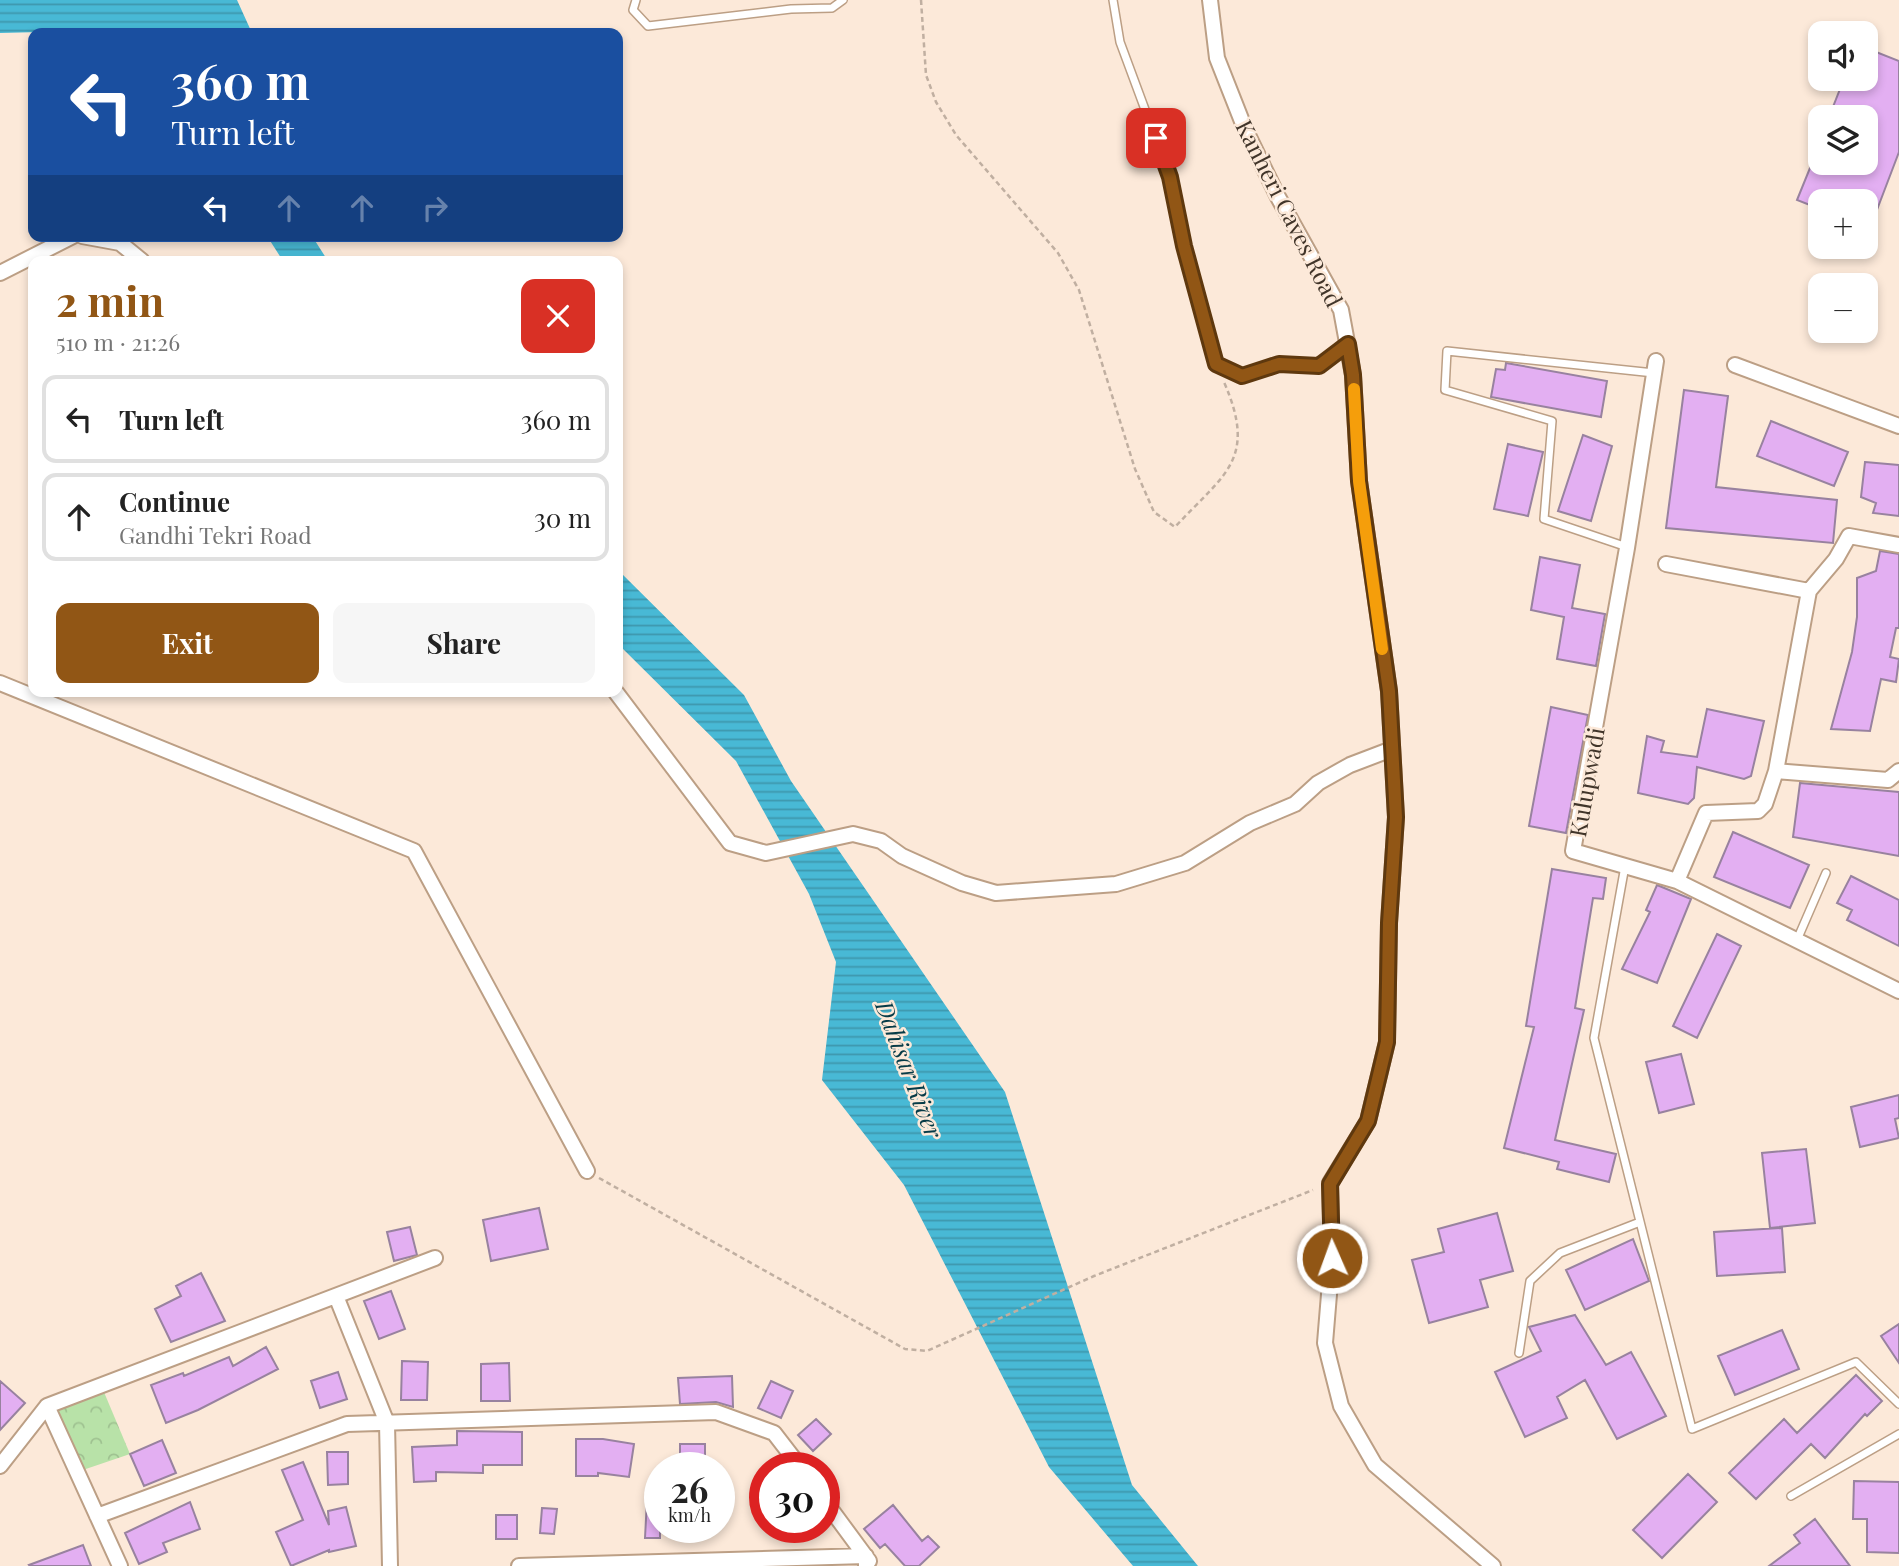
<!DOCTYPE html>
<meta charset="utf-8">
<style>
:root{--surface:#fff;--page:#f6f6f6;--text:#222;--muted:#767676;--line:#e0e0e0;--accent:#915615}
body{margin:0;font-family:"Playfair Display",serif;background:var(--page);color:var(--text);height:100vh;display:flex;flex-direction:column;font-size:26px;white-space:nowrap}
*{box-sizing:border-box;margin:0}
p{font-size:23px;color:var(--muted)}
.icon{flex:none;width:38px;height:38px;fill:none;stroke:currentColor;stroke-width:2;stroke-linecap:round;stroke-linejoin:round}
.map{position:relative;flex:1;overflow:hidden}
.drawer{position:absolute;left:28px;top:256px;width:595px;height:441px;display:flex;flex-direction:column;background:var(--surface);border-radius:14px;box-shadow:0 4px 10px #0003}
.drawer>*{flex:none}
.guide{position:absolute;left:28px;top:28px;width:595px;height:214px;border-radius:14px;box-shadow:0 4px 10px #0003;background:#1a4fa0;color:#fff;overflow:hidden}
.buttons{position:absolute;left:1808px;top:21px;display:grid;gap:14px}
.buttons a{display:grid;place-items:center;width:70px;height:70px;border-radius:14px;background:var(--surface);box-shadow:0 4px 10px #0003;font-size:35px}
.speed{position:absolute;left:644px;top:1452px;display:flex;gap:14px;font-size:35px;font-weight:700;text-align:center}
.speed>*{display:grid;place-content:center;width:91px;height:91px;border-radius:50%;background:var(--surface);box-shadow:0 4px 10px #0003;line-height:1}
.speed small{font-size:18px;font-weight:400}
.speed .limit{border:10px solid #d22;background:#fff;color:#111}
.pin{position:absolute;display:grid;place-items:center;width:60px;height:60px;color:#fff;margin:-30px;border-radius:14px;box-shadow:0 4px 10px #0006}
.me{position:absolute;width:77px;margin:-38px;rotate:358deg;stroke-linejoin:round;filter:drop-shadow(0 0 5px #0008)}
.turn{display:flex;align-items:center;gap:24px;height:147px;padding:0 28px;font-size:32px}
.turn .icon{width:91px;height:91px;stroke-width:2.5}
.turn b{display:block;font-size:49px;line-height:60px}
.lanes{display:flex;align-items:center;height:66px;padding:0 28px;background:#0003;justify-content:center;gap:35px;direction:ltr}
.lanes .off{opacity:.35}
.round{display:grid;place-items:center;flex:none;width:74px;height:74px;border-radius:14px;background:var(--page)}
.summary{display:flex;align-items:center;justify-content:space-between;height:119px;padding:0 28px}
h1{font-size:42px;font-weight:700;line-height:52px;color:var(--accent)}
.primary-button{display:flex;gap:14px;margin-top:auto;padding:14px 28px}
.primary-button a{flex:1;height:80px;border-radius:14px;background:var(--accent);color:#fff;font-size:28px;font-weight:700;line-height:80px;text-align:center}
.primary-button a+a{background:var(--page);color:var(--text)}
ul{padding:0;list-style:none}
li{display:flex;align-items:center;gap:21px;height:88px;margin:0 14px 10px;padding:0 14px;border:4px solid var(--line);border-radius:14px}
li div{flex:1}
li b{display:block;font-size:26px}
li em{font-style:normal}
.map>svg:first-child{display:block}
.park{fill:url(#park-crowns)}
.water{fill:url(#water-rules)}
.building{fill:#e3aff2;stroke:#98829f;stroke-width:2}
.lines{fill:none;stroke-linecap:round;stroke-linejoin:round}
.service-casing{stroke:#bc9f85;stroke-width:10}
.minor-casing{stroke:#bc9f85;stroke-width:18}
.path{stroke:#c0afa1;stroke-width:2.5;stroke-dasharray:5 3.5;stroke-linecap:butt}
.service{stroke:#fff;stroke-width:7}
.minor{stroke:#fff;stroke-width:14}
.route-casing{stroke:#5e380e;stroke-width:18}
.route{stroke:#915615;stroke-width:12}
.slow{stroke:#f59e0b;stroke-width:12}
.labels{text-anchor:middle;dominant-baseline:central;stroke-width:5;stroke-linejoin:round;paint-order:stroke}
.street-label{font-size:23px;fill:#41352a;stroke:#fce9d9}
.water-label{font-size:24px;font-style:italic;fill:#063b47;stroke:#fce9d9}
</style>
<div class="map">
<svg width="1899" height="1566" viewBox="0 0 1899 1566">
<defs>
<pattern id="park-crowns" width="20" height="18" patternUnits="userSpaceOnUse" patternTransform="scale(1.75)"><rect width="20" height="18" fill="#b8e2a8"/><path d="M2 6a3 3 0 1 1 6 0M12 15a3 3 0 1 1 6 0" fill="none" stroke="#9fc291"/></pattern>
<pattern id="water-rules" width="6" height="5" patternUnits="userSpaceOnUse" patternTransform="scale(1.75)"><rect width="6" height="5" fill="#48b9d5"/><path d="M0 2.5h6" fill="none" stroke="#3e97ad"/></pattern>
</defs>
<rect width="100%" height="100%" fill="#fce9d9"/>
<path class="park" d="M101,1385L130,1454L77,1472L47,1406Z"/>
<path class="water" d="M0,0H237L252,33H167L164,29L0,33Z
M267,236H312L328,261H283Z
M618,570L744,695L791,781L1005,1092L1132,1485L1198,1566H1133L1049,1467L904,1185L822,1080L836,962L809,894L736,761L618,644Z"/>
<path class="building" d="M1866,48L1899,61V152L1867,236L1866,201H1820V209L1797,200L1812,163H1866V117H1829L1844,79H1866Z
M1506,363L1607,381L1601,417L1491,397L1496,369L1505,370Z
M1684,390L1728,396L1716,487L1837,500L1833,543L1666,528Z
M1771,421L1848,452L1834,486L1757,456Z
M1583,435L1612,446L1591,521L1558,511Z
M1508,444L1543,452L1528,516L1494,509Z
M1865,462L1899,465V516L1873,513L1876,503L1861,497Z
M1880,551L1899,554V628H1896L1890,657L1899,659L1896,682L1881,679L1870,731L1831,729L1852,652L1857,617V578L1876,571Z
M1540,557L1580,565L1572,608L1605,614L1596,666L1557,659L1564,617L1531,610Z
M1551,707L1588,715L1566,833L1529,826Z
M1707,709L1764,721L1751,776L1744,779L1697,767L1694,798L1688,804L1638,793L1647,736L1664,741L1661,752L1697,757Z
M1800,783L1899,792V856L1793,837Z
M1733,832L1809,865L1790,908L1714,877Z
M1552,869L1606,878L1603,899L1593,898L1575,1008L1584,1010L1555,1140L1616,1154L1609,1182L1557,1169L1559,1162L1504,1148L1534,1027L1526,1026Z
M1851,876L1899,900V946L1847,920L1852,910L1837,903Z
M1657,885L1691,899L1657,983L1622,969L1650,912L1646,910Z
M1717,934L1741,946L1697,1038L1673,1026Z
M1681,1054L1694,1104L1659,1113L1646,1062Z
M1899,1095V1118L1895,1119L1899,1138L1860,1147L1851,1107Z
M1806,1149L1815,1223L1770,1228L1762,1153Z
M539,1208L548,1249L491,1261L483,1220Z
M1497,1213L1513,1271L1480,1280L1488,1307L1429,1323L1412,1260L1444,1252L1438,1229Z
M410,1227L417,1255L394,1261L387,1232Z
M1782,1228L1785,1272L1717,1276L1714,1232Z
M1633,1239L1649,1281L1585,1310L1566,1270Z
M201,1273L225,1321L171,1342L155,1309L181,1296L176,1286Z
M391,1291L405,1329L379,1339L364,1301Z
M1575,1315L1606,1365L1631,1352L1666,1416L1617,1439L1585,1380L1557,1397L1567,1418L1525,1437L1495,1372L1541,1351L1529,1327Z
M1899,1324V1363L1881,1336Z
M1782,1330L1799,1369L1735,1395L1718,1356Z
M266,1347L278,1369L198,1410L166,1423L151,1385L183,1373L184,1376L229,1357L233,1366Z
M402,1361L428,1362L427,1400H401Z
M509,1363L510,1401H481V1364Z
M338,1372L347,1399L320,1408L311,1381Z
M1856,1375L1882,1401L1867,1416L1865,1414L1825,1458L1811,1444L1756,1499L1729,1473L1784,1419L1797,1433Z
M732,1376L733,1407L716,1402L680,1404L678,1378Z
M0,1381L25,1403L0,1430Z
M771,1381L793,1391L781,1418L758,1408Z
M816,1419L831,1434L813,1451L798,1435Z
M457,1431L522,1432V1465H483V1473L436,1472V1481L414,1482L412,1447L457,1445Z
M576,1439H603L634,1444L629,1477L598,1473V1476H576Z
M162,1440L176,1473L144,1486L130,1454Z
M680,1444H705V1468H680Z
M327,1452H348V1484L328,1485Z
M303,1462L329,1525L328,1511L346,1507L356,1546L329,1552V1550L291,1566L276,1532L303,1520L282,1470Z
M1688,1474L1717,1502L1662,1558L1633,1530Z
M1854,1481L1899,1482V1553L1867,1552V1519H1853Z
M647,1500L660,1501V1538H645Z
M190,1502L200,1529L163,1543L167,1552L139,1564L125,1533Z
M893,1505L922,1541L928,1536L939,1547L919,1566H905L885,1544L880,1548L864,1529Z
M542,1508L557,1509L554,1534L540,1533Z
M496,1515H517V1539H496Z
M1815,1519L1850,1566H1769L1800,1543L1794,1535Z
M83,1545L91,1566H30L29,1565Z"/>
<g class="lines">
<g class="service-casing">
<path id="service" d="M636,0L633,10L648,26L791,9L832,8L843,0
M1113,0L1120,42L1170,177L1184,246L1216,364L1243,376L1279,364L1319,366L1347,345
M1627,547L1544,519L1552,421L1445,390L1447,351L1654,373
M1625,866L1594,1038L1692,1429L1856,1362L1899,1404
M1797,940L1826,873
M1519,1353L1530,1281L1560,1253L1640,1222
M1791,1496L1899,1434"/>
</g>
<g class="minor-casing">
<path id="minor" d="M1210,0L1217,58L1245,129L1278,197L1341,310L1353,375L1359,481L1389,691L1396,817L1389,923L1387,1042L1368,1121L1330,1183L1332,1258L1325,1343L1341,1406L1375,1465L1493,1566
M82,236L120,243L142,261
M0,273L73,236
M1656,361L1627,548L1573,851L1677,881L1899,991
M1735,365L1899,426
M1666,564L1809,591L1776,771
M1809,591L1836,559L1849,536L1899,545
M0,683L414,851L587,1171
M615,691L730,843L766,853L853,834L881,841L902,856L962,883L996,893L1116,884L1185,863L1250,823L1295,804L1318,783L1350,765L1392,749
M1677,881L1706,813L1758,811L1765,804L1776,771L1888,780L1899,771
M336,1296L387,1423L390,1566
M47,1406L120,1566
M0,1466L47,1406L435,1258
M824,1500L869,1561
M97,1516L347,1424L716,1412L774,1433L801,1468
M519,1566L866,1556V1566"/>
</g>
<path class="path" d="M921,0L926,75L936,102L956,135L1058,253L1079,290L1135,469L1154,512L1175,527C1224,474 1258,460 1224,382
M599,1178L905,1349L927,1351L1094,1276L1313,1190"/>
<use href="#service" class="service"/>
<use href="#minor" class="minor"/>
</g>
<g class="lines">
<g class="route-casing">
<path id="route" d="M1156,138L1170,177L1184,246L1216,364L1242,376L1279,364L1319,366L1348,344L1353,375L1359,481L1389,691L1396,817L1389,923L1387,1042L1368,1121L1330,1184L1332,1258"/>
</g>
<use href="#route" class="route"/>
<path class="slow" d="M1354,389L1359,481L1382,649"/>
</g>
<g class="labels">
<g class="street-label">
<text transform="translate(1290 213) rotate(63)">Kanheri Caves Road</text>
<text transform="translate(1586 782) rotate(-80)">Kulupwadi</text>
</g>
<g class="water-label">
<text transform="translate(910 1069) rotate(69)">Dahisar River</text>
</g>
</g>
</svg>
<div class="buttons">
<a><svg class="icon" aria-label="sound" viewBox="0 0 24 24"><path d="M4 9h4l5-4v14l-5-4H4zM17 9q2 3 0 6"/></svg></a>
<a><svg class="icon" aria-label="layers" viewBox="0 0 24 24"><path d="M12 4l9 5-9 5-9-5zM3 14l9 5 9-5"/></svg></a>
<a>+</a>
<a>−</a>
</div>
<div class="speed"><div>26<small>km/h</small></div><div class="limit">30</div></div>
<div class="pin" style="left:1156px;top:138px;background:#d93025"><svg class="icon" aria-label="arrive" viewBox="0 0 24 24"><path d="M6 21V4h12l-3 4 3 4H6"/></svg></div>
<svg class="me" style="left:1332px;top:1258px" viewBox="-20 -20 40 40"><circle r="17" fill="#915615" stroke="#fff" stroke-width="3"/><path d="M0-11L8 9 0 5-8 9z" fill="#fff"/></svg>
<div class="guide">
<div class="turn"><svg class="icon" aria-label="left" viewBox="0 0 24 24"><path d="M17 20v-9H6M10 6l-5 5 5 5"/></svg><div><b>360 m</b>Turn left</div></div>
<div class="lanes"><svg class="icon" aria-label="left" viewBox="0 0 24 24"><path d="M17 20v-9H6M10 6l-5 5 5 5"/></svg><svg class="icon off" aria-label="ahead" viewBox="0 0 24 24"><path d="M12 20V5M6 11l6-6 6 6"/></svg><svg class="icon off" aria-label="ahead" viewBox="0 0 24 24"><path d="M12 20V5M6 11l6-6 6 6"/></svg><svg class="icon off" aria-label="right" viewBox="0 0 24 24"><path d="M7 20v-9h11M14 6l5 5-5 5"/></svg></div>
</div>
<section class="drawer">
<div class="summary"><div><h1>2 min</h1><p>510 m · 21:26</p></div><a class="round" style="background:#d93025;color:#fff"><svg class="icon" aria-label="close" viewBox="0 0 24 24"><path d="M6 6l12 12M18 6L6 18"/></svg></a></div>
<ul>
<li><svg class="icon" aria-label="left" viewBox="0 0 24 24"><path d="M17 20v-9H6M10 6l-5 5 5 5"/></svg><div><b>Turn left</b></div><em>360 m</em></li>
<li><svg class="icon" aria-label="ahead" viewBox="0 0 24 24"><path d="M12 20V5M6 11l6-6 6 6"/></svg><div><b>Continue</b><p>Gandhi Tekri Road</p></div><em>30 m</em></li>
</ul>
<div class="primary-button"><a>Exit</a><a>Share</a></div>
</section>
</div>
